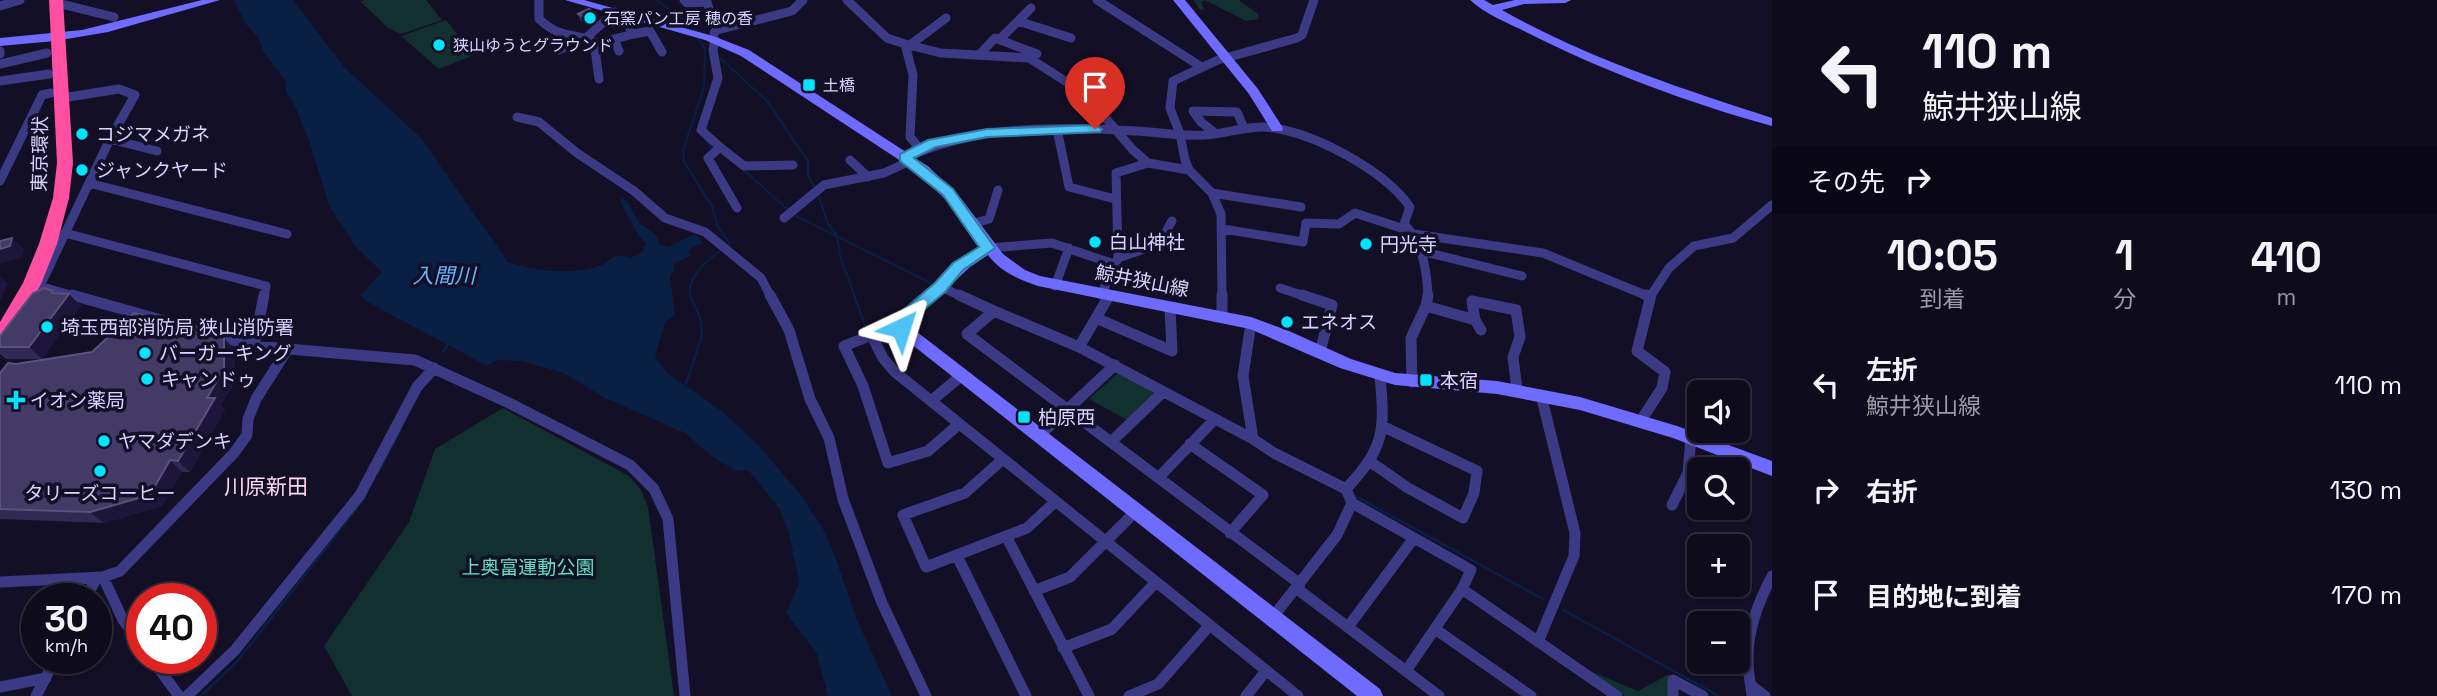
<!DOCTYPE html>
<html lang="ja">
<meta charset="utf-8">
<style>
:root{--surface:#0e0b1c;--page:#1c1929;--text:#f1f3f6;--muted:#9b9ba3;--line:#2e2b3b}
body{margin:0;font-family:"Space Grotesk","Noto Sans JP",sans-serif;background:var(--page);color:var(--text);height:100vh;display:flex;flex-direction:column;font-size:26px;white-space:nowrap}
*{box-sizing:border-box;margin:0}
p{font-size:23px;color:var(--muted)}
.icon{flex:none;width:38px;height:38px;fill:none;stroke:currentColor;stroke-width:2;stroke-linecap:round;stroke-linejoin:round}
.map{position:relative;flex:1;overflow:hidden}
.details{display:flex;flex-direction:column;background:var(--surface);width:665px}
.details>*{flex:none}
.hud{background:#0e0b1c;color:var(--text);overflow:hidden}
.controls{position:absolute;left:1687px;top:380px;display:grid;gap:14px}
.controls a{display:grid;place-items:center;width:63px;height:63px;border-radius:10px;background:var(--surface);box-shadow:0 2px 5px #0004,0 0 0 2px var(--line);font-size:35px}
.speed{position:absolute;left:21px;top:583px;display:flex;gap:14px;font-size:35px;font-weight:700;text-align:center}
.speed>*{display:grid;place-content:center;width:91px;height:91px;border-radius:50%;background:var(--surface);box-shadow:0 2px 5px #0004,0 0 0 2px var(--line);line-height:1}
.speed small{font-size:18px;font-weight:400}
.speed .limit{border:10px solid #d22;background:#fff;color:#111}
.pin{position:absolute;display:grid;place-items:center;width:60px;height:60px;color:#fff;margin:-72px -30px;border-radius:50% 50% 50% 0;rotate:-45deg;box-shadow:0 0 7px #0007}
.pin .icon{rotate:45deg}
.me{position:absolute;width:77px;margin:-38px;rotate:41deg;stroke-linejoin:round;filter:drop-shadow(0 0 5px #0008)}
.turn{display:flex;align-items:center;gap:24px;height:147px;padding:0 35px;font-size:32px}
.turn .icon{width:91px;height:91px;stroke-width:2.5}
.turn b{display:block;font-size:49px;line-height:60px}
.then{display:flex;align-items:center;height:66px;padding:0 35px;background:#0003;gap:14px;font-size:26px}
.eta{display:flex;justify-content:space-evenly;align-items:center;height:119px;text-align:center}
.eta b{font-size:42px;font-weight:700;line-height:49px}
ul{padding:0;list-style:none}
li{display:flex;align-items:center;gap:21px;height:105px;padding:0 35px}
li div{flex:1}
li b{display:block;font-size:26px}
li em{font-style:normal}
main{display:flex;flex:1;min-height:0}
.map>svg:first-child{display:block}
.green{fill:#12302f}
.water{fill:#0a1f44}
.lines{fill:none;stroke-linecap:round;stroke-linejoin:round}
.stream-far1{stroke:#0a1f44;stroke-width:2}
.stream{stroke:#0a1f44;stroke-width:2.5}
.street-far1{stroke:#3d3a85;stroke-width:9}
.street{stroke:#3d3a85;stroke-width:11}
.secondary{fill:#6f6bff;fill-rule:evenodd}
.highway{fill:#ff4fa3;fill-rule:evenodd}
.wall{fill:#312854}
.shaded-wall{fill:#1d163a}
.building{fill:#433a66;stroke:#5a527e;stroke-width:2}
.route{fill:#4fc3f7;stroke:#337fa1;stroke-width:2}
.poi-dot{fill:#00e5ff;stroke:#130f26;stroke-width:2.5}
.labels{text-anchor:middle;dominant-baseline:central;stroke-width:7;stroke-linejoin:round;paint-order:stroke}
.far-poi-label{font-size:16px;fill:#d9d4ff;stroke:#130f26;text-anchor:start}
.poi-label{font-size:19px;fill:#d9d4ff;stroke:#130f26;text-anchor:start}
.street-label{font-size:19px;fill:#d9d4ff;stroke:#130f26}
.park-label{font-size:19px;fill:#5fe0c0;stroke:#130f26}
.water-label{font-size:21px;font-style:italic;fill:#62b6ff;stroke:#130f26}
.neighbourhood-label{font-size:21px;fill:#ffd6f0;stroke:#130f26}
</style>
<main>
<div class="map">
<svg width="1772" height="696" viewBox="0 0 1772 696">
<rect width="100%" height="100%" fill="#130f26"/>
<path class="green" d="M365,0H426L442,20L401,34L388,28L360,1Z
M1194,0H1239L1258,14L1259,19L1246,21L1205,0L1201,2L1204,10L1199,9Z
M446,20L474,55L439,69L401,36Z
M1119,372L1157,392L1127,420L1089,399Z
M503,408L629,476L641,490L648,507L674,696H352L324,646L409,522L435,449Z
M1590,671L1638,691L1669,674V696H1625Z"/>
<path class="water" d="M234,0H293L345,68L421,138L508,262C536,271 567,275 596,267C612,263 612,250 630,258L642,252L646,244L639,236L620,202L622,198L627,201L639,223L655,234L661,246L668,247L695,234L703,243L688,250L691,256L673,264L675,269L670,277L675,315L665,322L655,356L667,373L723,412L758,445L800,494L823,529L834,554L857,620L892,696H828L817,654L786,613L799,583L789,532L779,508L749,471L735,470L713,457L685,433L605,398L564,373L522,361L498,360L487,366L366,301L361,295L382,272L356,247L329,206L310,143L295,106L286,91L285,80L264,53L259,39L246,24Z"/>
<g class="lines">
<path class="stream-far1" d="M657,0L697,32
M698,38L704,47
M718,56L767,101L808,161V175L814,187
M702,136L713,150
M744,170L787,209
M819,197L828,224L837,235L840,256L855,297
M794,215L933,284
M691,297C684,275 714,255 730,244L717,225L712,206L684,162L683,150L704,87L705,48"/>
<path class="stream" d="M854,295L868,334
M443,352L448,344
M684,390L702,335L700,317L690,295
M378,473L401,430
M1355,496L1543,599
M1563,610L1719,696
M203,694L236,663L365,498"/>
<path class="street-far1" d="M539,0V19C563,41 572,31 594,42L599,79
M684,0L687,3L707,2
M706,0L717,30L714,33
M847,0L887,38L905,44L941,53L1029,58L1084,93L1133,150L1148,163
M1097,0L1200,66
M57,3L114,17
M0,6L20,0
M1018,21L1071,38
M717,30L792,11L803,0
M634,34L650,31L662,52
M1000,39L1031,8
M715,40L713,50L718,78L701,130L720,147L708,158L737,208
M905,44L913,75L910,137L920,149
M910,45L946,18
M559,50L587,37L615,12
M0,51V54
M619,51L614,39L634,34L620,14
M979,55L995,38L1037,54
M0,64L47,53
M0,81L49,74
M517,117L539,122L577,153L634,191L665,218L705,232L761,278L771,297
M1057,129L1069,187L1115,199
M1215,133L1201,122L1193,111L1237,112L1244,128
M110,139L157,151
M720,147L744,166L793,165
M905,158C978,125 1057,126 1136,131C1158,132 1183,137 1205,135C1231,133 1253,123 1279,129C1321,137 1386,172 1410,207L1404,224C1423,243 1427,271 1428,297
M850,160L868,177
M0,181L42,95L51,93
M89,183L287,234
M1212,193L1301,207
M784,218L824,185L884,173L910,161
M972,224L989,219L998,190
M1223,229L1303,242L1306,223L1339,224L1355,213L1401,228
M65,233L266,286L264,297
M1414,234L1543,253L1650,297
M988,248L1052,243L1114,264
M1421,251L1522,276
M1118,258L1159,244L1172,221
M32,284L78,297
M40,286L110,139L135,95L119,89L62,98
M1055,286L1069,248
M941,287L963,297
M1280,288L1307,297
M1101,295L1118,258L1116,173L1148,163L1189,170
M1222,297L1221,214L1212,193L1189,170L1185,160L1180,134L1170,108L1173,81L1218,60L1297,38L1302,35L1314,0
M1650,297L1669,268L1694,246L1733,238L1772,205"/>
<path class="street" d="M72,295L254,346L415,360L507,402L630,465L654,489L668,519L685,696
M770,295L789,330L810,399L829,438L843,499L882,603L926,696
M959,295L994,311
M1222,295V317
M1302,295L1332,305L1320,352
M1646,295L1650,297
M1426,306L1475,320
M1096,318L1172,351L1170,308
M1251,323L1243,376L1253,439L1274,453L1346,489
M900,324L844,346L863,386L888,463L928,451L959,424
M1481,330L1475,320L1472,301L1516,310L1520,337L1513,357L1517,390
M872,336L883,358L895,372L1298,696
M254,346L264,295
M1079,347L1109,296
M1412,382L1411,338L1426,306L1428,295
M931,401L961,376
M1642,419L1662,388L1665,372L1637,351L1651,295
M1039,436L1115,365
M1253,439L1079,347L994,311L967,334L1300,584
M1112,441L1163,392
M1190,444L1263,495L1230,533
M1003,459L965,493L903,515L926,567L1027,528L1055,502
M1372,463L1408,488L1463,518L1474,493L1477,471L1382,426
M1159,477L1215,419
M1352,503L1471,570L1462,589L1406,671
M1672,505L1688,473L1691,438
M1006,536L1089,696
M957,556L1026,696
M103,577L123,620L142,645
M0,582L103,577L120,571L234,453L247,435L248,419L256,399L287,350
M1296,588L1439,696
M1462,589L1617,696
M1034,591L1070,577L1136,511
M86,598L97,577
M1272,618L1337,535L1352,503L1346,489C1385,447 1385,431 1380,376
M1348,627L1414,538
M1435,629L1531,696
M1538,642L1574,556L1575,533L1541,395
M1063,648L1112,629L1156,582
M151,658L179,696
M1752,686L1765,696
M0,687L46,678
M36,696L56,658
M187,696L235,650L360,495L417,387L434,368
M1129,696L1158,684L1210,625
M1246,696L1266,671
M1673,696V680L1703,696
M1752,696C1751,685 1748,674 1748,662C1747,631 1758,603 1772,576"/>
<path class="secondary" d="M202,0H220L108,32L55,41L0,46V38L82,30Z
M565,0H584L713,36L749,50L929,167L963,201L1003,254L1025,270L1040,276L1251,317L1289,331L1351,359L1395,373L1497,381L1580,397L1677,426L1772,461V476L1673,438L1580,410L1497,394L1395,385L1340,368L1250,329L1038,286C1019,280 1000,271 988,255L970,267L908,325L1380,689L1383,696H1357L896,332L892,324L898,316L960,259L981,245L953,207L919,173L741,56L705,40Z
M1173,0H1185L1258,89L1283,128L1282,131H1272L1249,94Z
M1470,0H1484L1493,5L1515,0H1571L1565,3L1524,4L1502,10C1586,58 1680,88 1772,118V126C1688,103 1603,71 1526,32C1508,23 1485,14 1470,0Z"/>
<path class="highway" d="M49,0H63L73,163L69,198L57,244L41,284L7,343L0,345V322L23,283L39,244L53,198L57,163Z"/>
</g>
<path class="wall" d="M595,13L597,19L589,26L580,20L578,14Z
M53,291L56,293L69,294L81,306L42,359H6L0,354V336Z
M235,350V381L221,405L225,410L190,472H182L162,506L104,523L0,519V373L16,364Z"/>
<path class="shaded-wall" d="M595,13L597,19L589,26L587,20Z
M12,238L24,249L22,258L0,263V249Z
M0,276L8,284L0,300Z
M53,291L64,301L69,294L81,306L42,359L29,347Z
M224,338L235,350V381L221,405L225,410L190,472L178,461L207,398Z
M170,460L182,472L162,506L104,523L90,512Z"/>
<path class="building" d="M589,9L595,13L587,20L578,14Z
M12,238L10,246L0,249V241Z
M44,288L53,291L52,293L69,294L29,347H0V336L33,293Z
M134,313L224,338V369L207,398H215L178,461L170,460L150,495L90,512L0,509V373L8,363L16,364L92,352Z"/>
<path class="route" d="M1095,125L1102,129L1100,132L987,137L936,147L914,158L953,189L995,248L963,270L946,291L913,319L906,332H895L892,324L902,311L935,283L953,263L979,247L943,195L900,161V154L928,140L987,129Z"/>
<g class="poi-dot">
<circle cx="590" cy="18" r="7"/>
<circle cx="439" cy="45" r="7"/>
<rect x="802" y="78" width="14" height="14" rx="3.5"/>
<circle cx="82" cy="134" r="7"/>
<circle cx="82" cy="170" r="7"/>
<circle cx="1095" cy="242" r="7"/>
<circle cx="1366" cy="244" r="7"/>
<circle cx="1287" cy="322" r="7"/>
<circle cx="47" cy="327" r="7"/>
<circle cx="145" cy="353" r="7"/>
<circle cx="147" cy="379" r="7"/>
<rect x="1419" y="373" width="14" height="14" rx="3.5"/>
<path d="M12.5 389.5h7v7h7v7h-7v7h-7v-7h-7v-7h7z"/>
<rect x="1017" y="410" width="14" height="14" rx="3.5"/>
<circle cx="104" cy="441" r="7"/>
<circle cx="100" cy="471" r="7"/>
</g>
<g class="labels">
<g class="far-poi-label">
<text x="604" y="18">石窯パン工房 穂の香</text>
<text x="453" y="45">狭山ゆうとグラウンド</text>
<text x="823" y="85">土橋</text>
</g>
<g class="poi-label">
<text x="96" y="134">コジマメガネ</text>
<text x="96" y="170">ジャンクヤード</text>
<text x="1109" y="242">白山神社</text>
<text x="1380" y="244">円光寺</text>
<text x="1301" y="322">エネオス</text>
<text x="61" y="327">埼玉西部消防局 狭山消防署</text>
<text x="159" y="353">バーガーキング</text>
<text x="161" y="379">キャンドゥ</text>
<text x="1440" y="380">本宿</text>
<text x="30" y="400">イオン薬局</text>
<text x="1038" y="417">柏原西</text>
<text x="118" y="441">ヤマダデンキ</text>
<text x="100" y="493" text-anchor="middle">タリーズコーヒー</text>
</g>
<g class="street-label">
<text transform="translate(40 154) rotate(-89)">東京環状</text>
<text transform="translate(1142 281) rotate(11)">鯨井狭山線</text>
</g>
<g class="park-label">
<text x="528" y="567">上奥富運動公園</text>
</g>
<g class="water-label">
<text x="444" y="275">入間川</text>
</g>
<g class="neighbourhood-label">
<text x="266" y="486">川原新田</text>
</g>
</g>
</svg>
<div class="controls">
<a><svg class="icon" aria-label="sound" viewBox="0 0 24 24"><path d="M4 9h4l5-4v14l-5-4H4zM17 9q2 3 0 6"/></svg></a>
<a><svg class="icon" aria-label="search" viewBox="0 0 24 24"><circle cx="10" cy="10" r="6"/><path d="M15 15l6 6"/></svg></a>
<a>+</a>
<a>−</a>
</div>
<div class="speed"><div>30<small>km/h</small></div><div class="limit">40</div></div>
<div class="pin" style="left:1095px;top:129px;background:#d93025"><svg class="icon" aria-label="arrive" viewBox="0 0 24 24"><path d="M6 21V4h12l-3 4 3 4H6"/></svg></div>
<svg class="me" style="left:901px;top:328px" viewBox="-20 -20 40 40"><path d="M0-17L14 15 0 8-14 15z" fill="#4fc3f7" stroke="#fff" stroke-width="4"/></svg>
</div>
<section class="details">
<div class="hud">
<div class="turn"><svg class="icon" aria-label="left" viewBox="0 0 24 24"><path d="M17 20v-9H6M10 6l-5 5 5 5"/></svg><div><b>110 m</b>鯨井狭山線</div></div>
<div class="then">その先<svg class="icon" aria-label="right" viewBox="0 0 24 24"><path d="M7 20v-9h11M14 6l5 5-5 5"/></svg></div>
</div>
<div class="eta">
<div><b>10:05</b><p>到着</p></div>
<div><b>1</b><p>分</p></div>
<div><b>410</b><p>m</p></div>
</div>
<ul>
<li><svg class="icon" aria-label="left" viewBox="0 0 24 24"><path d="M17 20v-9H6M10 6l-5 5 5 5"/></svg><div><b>左折</b><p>鯨井狭山線</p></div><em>110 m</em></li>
<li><svg class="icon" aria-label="right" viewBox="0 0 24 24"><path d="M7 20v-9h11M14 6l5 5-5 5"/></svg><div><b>右折</b></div><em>130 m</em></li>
<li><svg class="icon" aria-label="arrive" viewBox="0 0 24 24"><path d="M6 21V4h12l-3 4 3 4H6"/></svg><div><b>目的地に到着</b></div><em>170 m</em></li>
</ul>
</section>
</main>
